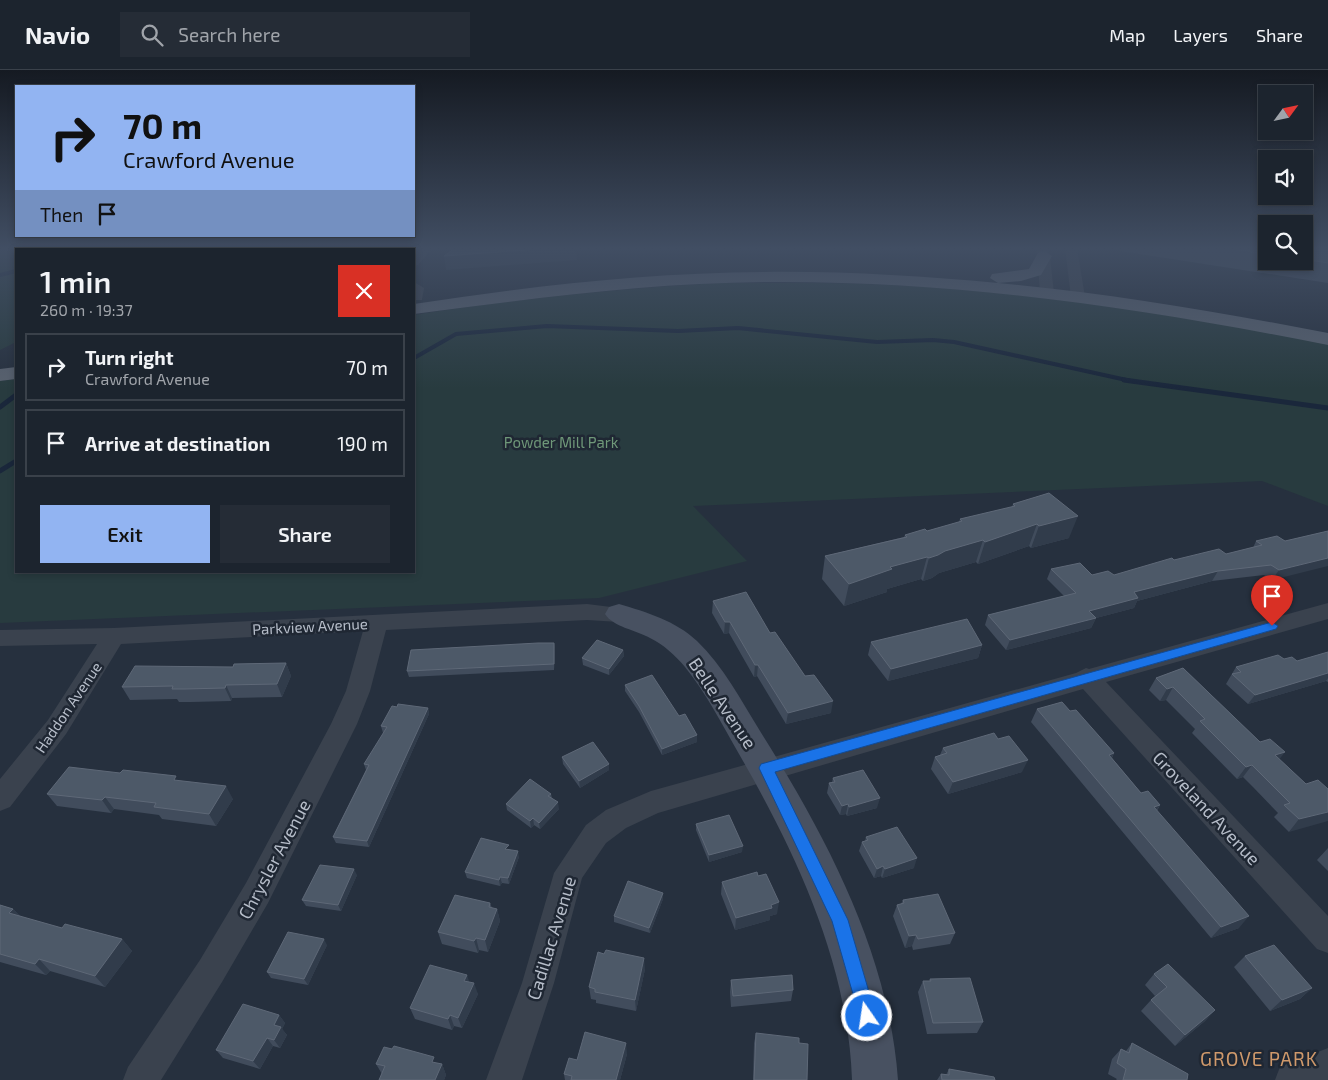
<!DOCTYPE html>
<meta charset="utf-8">
<style>
:root{--surface:#1c242e;--page:#252c36;--text:#f1f3f6;--muted:#a0a4aa;--line:#3a414a;--accent:#92b4f2}
body{margin:0;font-family:"Exo 2",sans-serif;background:var(--page);color:var(--text);height:100vh;display:flex;flex-direction:column;font-size:19px;white-space:nowrap}
*{box-sizing:border-box;margin:0}
p{font-size:16px;color:var(--muted)}
.icon{flex:none;width:28px;height:28px;fill:none;stroke:currentColor;stroke-width:2;stroke-linecap:round;stroke-linejoin:round}
.map{position:relative;flex:1;overflow:hidden}
.drawer{position:absolute;left:15px;top:178px;width:400px;height:325px;display:flex;flex-direction:column;background:var(--surface);border-radius:0px;box-shadow:0 2px 8px #0003,0 0 0 1px var(--line)}
.drawer>*{flex:none}
.hud{position:absolute;left:15px;top:15px;width:400px;height:152px;border-radius:0px;box-shadow:0 2px 8px #0003,0 0 0 1px var(--line);background:#92b4f2;color:#111;overflow:hidden}
.needle{width:32px;rotate:57deg}
.fabs{position:absolute;left:1258px;top:15px;display:grid;gap:10px}
.fabs a{display:grid;place-items:center;width:55px;height:55px;border-radius:0px;background:var(--surface);box-shadow:0 2px 8px #0003,0 0 0 1px var(--line);font-size:25px}
.pin{position:absolute;display:grid;place-items:center;width:42px;height:42px;color:#fff;margin:-51px -21px;border-radius:50% 50% 50% 0;rotate:-45deg;box-shadow:0 0 5px #0007}
.pin .icon{rotate:45deg}
.me{position:absolute;width:55px;margin:-28px;rotate:347deg;stroke-linejoin:round;filter:drop-shadow(0 0 4px #0008)}
.turn{display:flex;align-items:center;gap:18px;height:105px;padding:0 25px;font-size:22px}
.turn .icon{width:65px;height:65px;stroke-width:2.5}
.turn b{display:block;font-size:35px;line-height:42px}
.then{display:flex;align-items:center;height:48px;padding:0 25px;background:#0003;gap:10px;font-size:19px}
.round{display:grid;place-items:center;flex:none;width:52px;height:52px;border-radius:0px;background:var(--page)}
.overview{display:flex;align-items:center;justify-content:space-between;height:85px;padding:0 25px}
h1{font-size:30px;font-weight:600;line-height:38px}
.button{display:flex;gap:10px;margin-top:auto;padding:10px 25px}
.button a{flex:1;height:58px;border-radius:0px;background:var(--accent);color:#111;font-size:20px;font-weight:600;line-height:58px;text-align:center}
.button a+a{background:var(--page);color:var(--text)}
ul{padding:0;list-style:none}
li{display:flex;align-items:center;gap:15px;height:68px;margin:0 10px 8px;padding:0 15px;border:2px solid var(--line);border-radius:0px}
li div{flex:1}
li b{display:block;font-size:19px}
li em{font-style:normal}
header{display:flex;align-items:center;gap:30px;box-sizing:border-box;height:70px;padding:0 25px;background:var(--surface);border-bottom:1px solid var(--line)}
header strong{font-size:24px}
nav{display:flex;gap:28px;margin-inline-start:auto;font-size:18px}
.search{width:350px;height:45px;background:var(--page);display:flex;align-items:center;gap:12px;box-sizing:border-box;padding:0 18px;border-radius:0px;color:var(--muted);font-size:19px}
.map>svg:first-child{display:block}
.green{fill:#283b3f}
.lines{fill:none;stroke-linecap:round;stroke-linejoin:round}
.stream-far1{stroke:#1a273b;stroke-width:4}
.stream{stroke:#1a273b;stroke-width:5}
.street{fill:#3a424e;fill-rule:evenodd}
.secondary{fill:#485161;fill-rule:evenodd}
.primary{fill:#58616e;fill-rule:evenodd}
.wall{fill:#414c5c}
.shaded-wall{fill:#313c4b}
.building{fill:#4d5968;stroke:#5e6877}
.route{fill:#1a73e8;stroke:#114b97}
.labels{text-anchor:middle;dominant-baseline:central;stroke-width:5;stroke-linejoin:round;paint-order:stroke}
.park-label{font-size:15px;fill:#6f9879;stroke:#1f2733}
.street-label{font-size:15px;fill:#b6bdc9;stroke:#1f2733}
.near-street-label{font-size:18px;fill:#b6bdc9;stroke:#1f2733}
.near-neighbourhood-label{font-size:19px;letter-spacing:1px;fill:#cf996b;stroke:#1f2733}
</style>
<header>
<strong>Navio</strong>
<div class="search"><svg class="icon" aria-label="search" viewBox="0 0 24 24"><circle cx="10" cy="10" r="6"/><path d="M15 15l6 6"/></svg>Search here</div>
<nav><a>Map</a><a>Layers</a><a>Share</a></nav>
</header>
<div class="map">
<svg width="1328" height="1010" viewBox="0 0 1328 1010">
<rect width="100%" height="100%" fill="#26303e"/>
<path class="green" d="M0,178H195L16,179V272L0,280Z
M717,213C782,213 848,212 913,216C1053,225 1191,247 1328,274V436L1262,411L693,436L747,491L599,528L0,553V311L16,309V501H414V245C515,229 615,219 717,213Z"/>
<g class="lines">
<path class="stream-far1" d="M130,179L132,178
M0,205L16,201
M414,288L456,264L547,256L678,261L738,258L877,272L933,270L954,272L1131,311"/>
<path class="stream" d="M1124,310L1328,338
M0,337L16,325
M0,401L16,391"/>
<path class="street" d="M421,178H433L418,195L414,196V185Z
M1037,178H1049L1054,223L1052,226L1047,227L1040,223Z
M1065,178H1077L1085,227L1083,230H1073L1071,227Z
M414,212L424,218L422,230H414Z
M1328,533V549L1106,612L1328,846V883L1317,879L1083,619L658,743L626,758L606,773L582,808L554,913L522,1010H486L522,913L554,803L586,755L606,740L651,721L1076,603L1086,598L1089,599Z
M587,534L627,539L630,544L627,549L619,552L587,550L386,560L370,621L357,654L268,833L222,912L161,1010H123L128,997L200,890L246,813L331,654L346,621L363,561L121,574L66,664L10,737L0,741V709L48,650L97,574L0,576V560L114,558Z
M1328,978V1010H1275L1280,997Z"/>
<path class="secondary" d="M619,534C646,542 676,551 697,571C723,596 741,630 760,661C826,766 889,884 898,1010H852C848,893 796,783 739,684C722,654 706,623 685,597C675,585 664,575 650,568C636,560 613,557 605,544L609,537Z"/>
<path class="primary" d="M1044,181L1052,186L1041,205L1021,211L998,213C1109,223 1219,242 1328,263V275C1142,238 954,210 764,212C646,213 530,229 414,244V234C530,216 646,203 764,202C842,201 920,206 998,213L990,208L992,204L1029,199L1038,183Z
M16,297V309L0,311V299Z"/>
</g>
<path class="wall" d="M1121,178H1266V191H1304V178H1328V213L1120,181Z
M1013,434L1069,468L1031,478L1029,476L978,494L976,492L939,503L932,508L923,511L921,509L887,519V522L844,536L822,509L825,486L904,467L905,465L927,461L959,452L960,449L1012,437Z
M1328,461L1272,510L1264,505L1212,511L1137,531L1134,538L1096,548L1091,558L1006,580L985,555L988,545L1064,526L1047,509L1051,499L1092,505H1114L1174,490L1226,484L1253,478L1256,471H1285Z
M713,531L770,563L805,606L831,643L786,654L757,606L754,607L729,563L724,564L712,543Z
M871,572L982,575L978,588L888,611L868,585Z
M554,573L555,579L554,600L409,607L407,601Z
M623,580L624,586L609,605L583,595L582,588Z
M1328,582V612L1326,611L1248,634L1226,614L1236,597L1284,589L1297,591Z
M286,593L291,606L282,627L232,628L231,631L191,632H179L177,629L130,630L122,617L233,597Z
M1183,598L1260,672L1285,682L1279,689L1306,714L1328,719L1289,762L1274,747L1278,743L1253,717L1243,707L1237,709L1192,663L1195,659L1166,630L1160,631L1149,620L1156,608Z
M625,615L679,646L697,665V672L662,685L639,642L625,621Z
M428,638L429,644L369,777L336,773L333,767L366,700L364,694L384,663H383L381,656Z
M1037,639L1070,641L1114,683L1112,688L1141,723L1160,735L1157,741L1239,858L1211,868L1031,652Z
M943,678L1022,702L948,724L931,699L935,687L940,685Z
M562,687L609,694V700L580,718L563,694Z
M833,708L877,738L847,746L846,744L840,745L827,723L829,713L832,712Z
M179,711L233,729L216,756L162,749L159,745L114,739L111,743L57,736L47,724Z
M551,724L552,728L559,739L540,759L534,755L531,758L507,740L506,734Z
M696,754L742,782L709,792L696,760Z
M866,767L914,798L882,808L881,806L874,808L859,781L862,772L865,771Z
M1328,778V801L1317,790Z
M510,780L519,787L509,814L502,813L500,816L467,808L465,802Z
M357,805L341,841L306,836L302,830Z
M722,812L777,844L770,846V850L735,860L721,824Z
M663,823V829L650,863L614,852V846Z
M903,830L955,863L950,874L913,880L912,876L905,878L893,846L897,835L901,834Z
M490,833L492,838L497,839L500,851L488,882L479,880L478,883L442,874L438,862Z
M0,835L13,839L21,847L62,858L122,869L132,881L105,917L50,901L46,905L0,892Z
M327,875L308,915L271,908L267,902Z
M1245,886L1312,918L1300,929L1270,941L1234,897Z
M645,899L636,941L596,933V930L591,929L589,917Z
M1154,904L1215,940L1205,951L1175,976L1141,941L1151,930L1155,926L1145,915Z
M930,909L983,952L977,963L927,964L918,922L923,911H929Z
M731,910L793,920L791,931L731,937L730,922Z
M469,912L478,924L462,958L454,956L452,960L415,949L410,938Z
M279,945L285,953L282,959L287,965L280,978L273,976L260,999L223,988L216,980Z
M756,963L799,973L807,1010H753L754,973Z
M1132,973L1187,1010H1116L1117,1009L1108,1004L1112,989L1121,979L1126,981Z
M627,984L620,1010H565L564,1004L577,990Z
M436,993L442,994L446,1005L444,1010H379L382,1004L376,994Z
M949,999L995,1010H937L941,1004L946,1005Z"/>
<path class="shaded-wall" d="M279,178H313L312,179H277Z
M553,178H576L577,190L446,200L444,186Z
M1078,446L1069,468L1031,478L1039,456Z
M1037,454L1029,476L978,494L985,472Z
M983,470L976,492L939,503L932,508L923,511L929,488L945,481Z
M927,487L921,509L887,519V522L844,536L849,514L890,497Z
M1328,488V496L1272,510L1279,500Z
M1218,501L1212,511L1137,531L1134,538L1096,548L1091,558L1006,580L1010,570L1089,541L1134,522Z
M725,552H730L729,563L724,564Z
M554,573L555,579L554,600Z
M982,575L978,588L888,611L891,599Z
M623,580L624,586L609,605V599Z
M286,593L291,606L282,627L277,614Z
M755,595H758L757,606L754,607Z
M1328,603V608L1326,611L1248,634L1255,625Z
M226,615L232,628L231,631L225,618Z
M1173,617L1166,630L1160,631L1167,619Z
M833,631L831,643L786,654L788,643Z
M428,638L429,644L369,777L367,771Z
M697,665V672L662,685V679Z
M1285,682L1275,694V685Z
M1114,683L1108,695L1109,685Z
M1028,690L1022,702L948,724L953,712Z
M609,694V700L580,718L579,711Z
M1252,695L1243,707L1237,709L1246,697Z
M226,716L233,729L216,756L209,744Z
M105,727L114,739L111,743L102,730Z
M880,728L877,738L847,746L849,737Z
M558,732L559,739L540,759L539,753Z
M848,734L846,744L840,745L842,736Z
M1160,735L1152,747L1154,737Z
M1328,742V751L1289,762L1299,749Z
M533,748L534,755L531,758L530,751Z
M743,776L742,782L709,792V785Z
M518,781L519,787L509,814L508,808Z
M917,788L914,798L882,808L885,799Z
M883,796L881,806L874,808L877,799Z
M354,799L357,805L341,841L338,835Z
M500,807L502,813L500,816L499,810Z
M663,823V829L650,863L649,858Z
M779,832L777,844L770,846V850L735,860L736,848Z
M13,839L25,850L9,843Z
M497,839L500,851L488,882L485,870Z
M1249,846L1239,858L1211,868L1221,857Z
M916,865L912,876L905,878L909,866Z
M476,868L479,880L478,883L474,871Z
M122,869L132,881L105,917L95,906Z
M324,869L327,875L308,915L304,909Z
M644,888L645,899L636,941L635,930Z
M39,889L50,901L46,905L35,894Z
M467,905L471,917L464,911Z
M474,913L478,924L462,958L458,948Z
M1312,918L1300,929L1270,941L1282,930Z
M1215,940L1205,951L1175,976L1185,965Z
M279,945L285,953L282,959L287,965L280,978L274,970V955Z
M450,945L454,956L452,960L448,949Z
M267,968L273,976L260,999L253,991Z
M626,973L627,984L620,1010H616Z
M442,994L446,1005L444,1010H435Z"/>
<path class="building" d="M212,178H279L277,179H210Z
M455,178H553L444,186Z
M1226,178H1266V184Z
M1304,178H1328V193L1304,189Z
M1049,423L1078,446L1039,456L1037,454L985,472L983,470L945,481L938,485L929,488L927,487L890,497L892,499L849,514L825,486L907,467L905,465L925,459L927,461L962,451L960,449L1015,436L1013,434Z
M1328,461V488L1279,500L1271,495L1218,501L1134,522L1138,528L1089,541L1096,548L1010,570L988,545L1076,523L1051,499L1080,493L1092,505L1108,501L1114,505L1172,488L1174,490L1219,479L1226,484L1262,475L1256,471L1277,466L1285,471Z
M746,522L770,563L775,562L805,606L814,605L833,631L788,643L758,595H755L730,552H725L713,531Z
M967,549L982,575L891,599L871,572Z
M597,570L623,580L609,599L582,588Z
M538,573H554V594L407,601L411,580Z
M1328,582V603L1255,625L1232,604L1241,602L1236,597L1278,585L1284,589L1292,587L1297,591Z
M286,593L277,614L226,615L225,618L185,619H172L173,616L122,617L135,596L233,597L234,594Z
M1183,598L1260,672L1270,669L1285,682L1275,685L1306,714L1318,710L1328,719V742L1299,749L1284,735L1290,733L1252,695L1246,697L1200,651L1205,649L1173,617L1167,619L1156,608Z
M652,605L679,646L685,644L697,665L662,679L639,636L625,615Z
M1062,632L1070,641L1076,640L1114,683L1109,685L1141,723L1148,721L1160,735L1154,737L1249,846L1221,857L1037,639Z
M398,634L428,638L367,771L333,767L369,695L364,694L387,657L381,656L392,636L397,637Z
M994,663L998,669L1009,666L1028,690L953,712L935,687L947,683L943,678Z
M593,672L609,694L579,711L562,687Z
M69,697L120,703L123,700L176,706L174,710L226,716L209,744L154,737L156,733L105,727L102,730L47,724Z
M863,700L880,728L849,737L848,734L842,736L829,713L835,712L833,708Z
M530,709L551,724L548,726L558,732L539,753L533,748L530,751L506,734Z
M729,745L743,776L709,785L696,754Z
M897,757L917,788L885,799L883,796L877,799L862,772L868,770L866,767Z
M481,768L509,775L505,779L518,781L508,808L500,807L499,810L465,802Z
M320,795L354,799L338,835L302,830Z
M757,802L758,806L766,804L779,832L771,835L772,838L736,848L722,812Z
M628,811L663,823L649,858L614,846Z
M938,824L955,863L918,869L916,865L909,866L897,835L904,833L903,830Z
M455,825L490,833L489,837L497,839L485,870L476,868L474,871L438,862Z
M0,835L13,839L9,843L62,858L65,854L122,869L95,906L39,889L35,894L0,884Z
M288,862L324,869L304,909L267,902Z
M1274,875L1312,918L1282,930L1245,886Z
M606,880L644,888L635,930L595,922V919L589,917L598,882L604,884Z
M1168,894L1215,940L1185,965L1151,930L1167,917L1154,904Z
M430,895L467,905L464,911L474,913L458,948L450,945L448,949L410,938Z
M792,905L793,920L733,926L731,910Z
M970,908L983,952L933,953L923,911H931L930,909Z
M243,934L279,945L274,955L281,957L274,970L267,968L253,991L216,980Z
M585,962L626,973L616,1010H571L572,1006L564,1004L569,988L577,990Z
M756,963L799,968V973L808,974L807,1010H754Z
M1132,973L1188,1004L1187,1010H1123L1126,999L1117,993L1121,979L1129,983Z
M394,976L434,987L432,992L442,994L435,1010H379L385,996L376,994L384,977L392,979Z
M949,999L994,1007L995,1010H942L941,1004L949,1005Z"/>
<linearGradient id="sky" x2="0" y2="1"><stop stop-color="#151a22"/><stop offset="0.56" stop-color="#414e63"/><stop offset="1" stop-color="#414e63" stop-opacity="0"/></linearGradient>
<rect width="1328" height="319" fill="url(#sky)"/>
<path class="route" d="M1272,552L1278,556L1276,559L775,702L848,850L876,946L873,952L867,955L861,952L832,851L759,698L761,694Z"/>
<g class="labels">
<g class="park-label">
<text x="561" y="372">Powder Mill Park</text>
</g>
<g class="street-label">
<text transform="translate(310 556) rotate(-3)">Parkview Avenue</text>
<text transform="translate(68 637) rotate(-56)">Haddon Avenue</text>
</g>
<g class="near-street-label">
<text transform="translate(723 633) rotate(56)">Belle Avenue</text>
<text transform="translate(1207 738) rotate(47)">Groveland Avenue</text>
<text transform="translate(274 789) rotate(-62)">Chrysler Avenue</text>
<text transform="translate(551 868) rotate(-73)">Cadillac Avenue</text>
</g>
<g class="near-neighbourhood-label">
<text x="1259" y="988">GROVE PARK</text>
</g>
</g>
</svg>
<div class="fabs">
<a><svg class="needle" viewBox="-14 -14 28 28"><path d="M0-13l5 13h-10z" fill="#e53935"/><path d="M0 13l5-13h-10z" fill="#a0a4aa"/></svg></a>
<a><svg class="icon" aria-label="sound" viewBox="0 0 24 24"><path d="M4 9h4l5-4v14l-5-4H4zM17 9q2 3 0 6"/></svg></a>
<a><svg class="icon" aria-label="search" viewBox="0 0 24 24"><circle cx="10" cy="10" r="6"/><path d="M15 15l6 6"/></svg></a>
</div>
<div class="pin" style="left:1272px;top:556px;background:#d93025"><svg class="icon" aria-label="arrive" viewBox="0 0 24 24"><path d="M6 21V4h12l-3 4 3 4H6"/></svg></div>
<svg class="me" style="left:867px;top:946px" viewBox="-20 -20 40 40"><circle r="17" fill="#1a73e8" stroke="#fff" stroke-width="3"/><path d="M0-11L8 9 0 5-8 9z" fill="#fff"/></svg>
<div class="hud">
<div class="turn"><svg class="icon" aria-label="right" viewBox="0 0 24 24"><path d="M7 20v-9h11M14 6l5 5-5 5"/></svg><div><b>70 m</b>Crawford Avenue</div></div>
<div class="then">Then<svg class="icon" aria-label="arrive" viewBox="0 0 24 24"><path d="M6 21V4h12l-3 4 3 4H6"/></svg></div>
</div>
<section class="drawer">
<div class="overview"><div><h1>1 min</h1><p>260 m · 19:37</p></div><a class="round" style="background:#d93025;color:#fff"><svg class="icon" aria-label="close" viewBox="0 0 24 24"><path d="M6 6l12 12M18 6L6 18"/></svg></a></div>
<ul>
<li><svg class="icon" aria-label="right" viewBox="0 0 24 24"><path d="M7 20v-9h11M14 6l5 5-5 5"/></svg><div><b>Turn right</b><p>Crawford Avenue</p></div><em>70 m</em></li>
<li><svg class="icon" aria-label="arrive" viewBox="0 0 24 24"><path d="M6 21V4h12l-3 4 3 4H6"/></svg><div><b>Arrive at destination</b></div><em>190 m</em></li>
</ul>
<div class="button"><a>Exit</a><a>Share</a></div>
</section>
</div>
